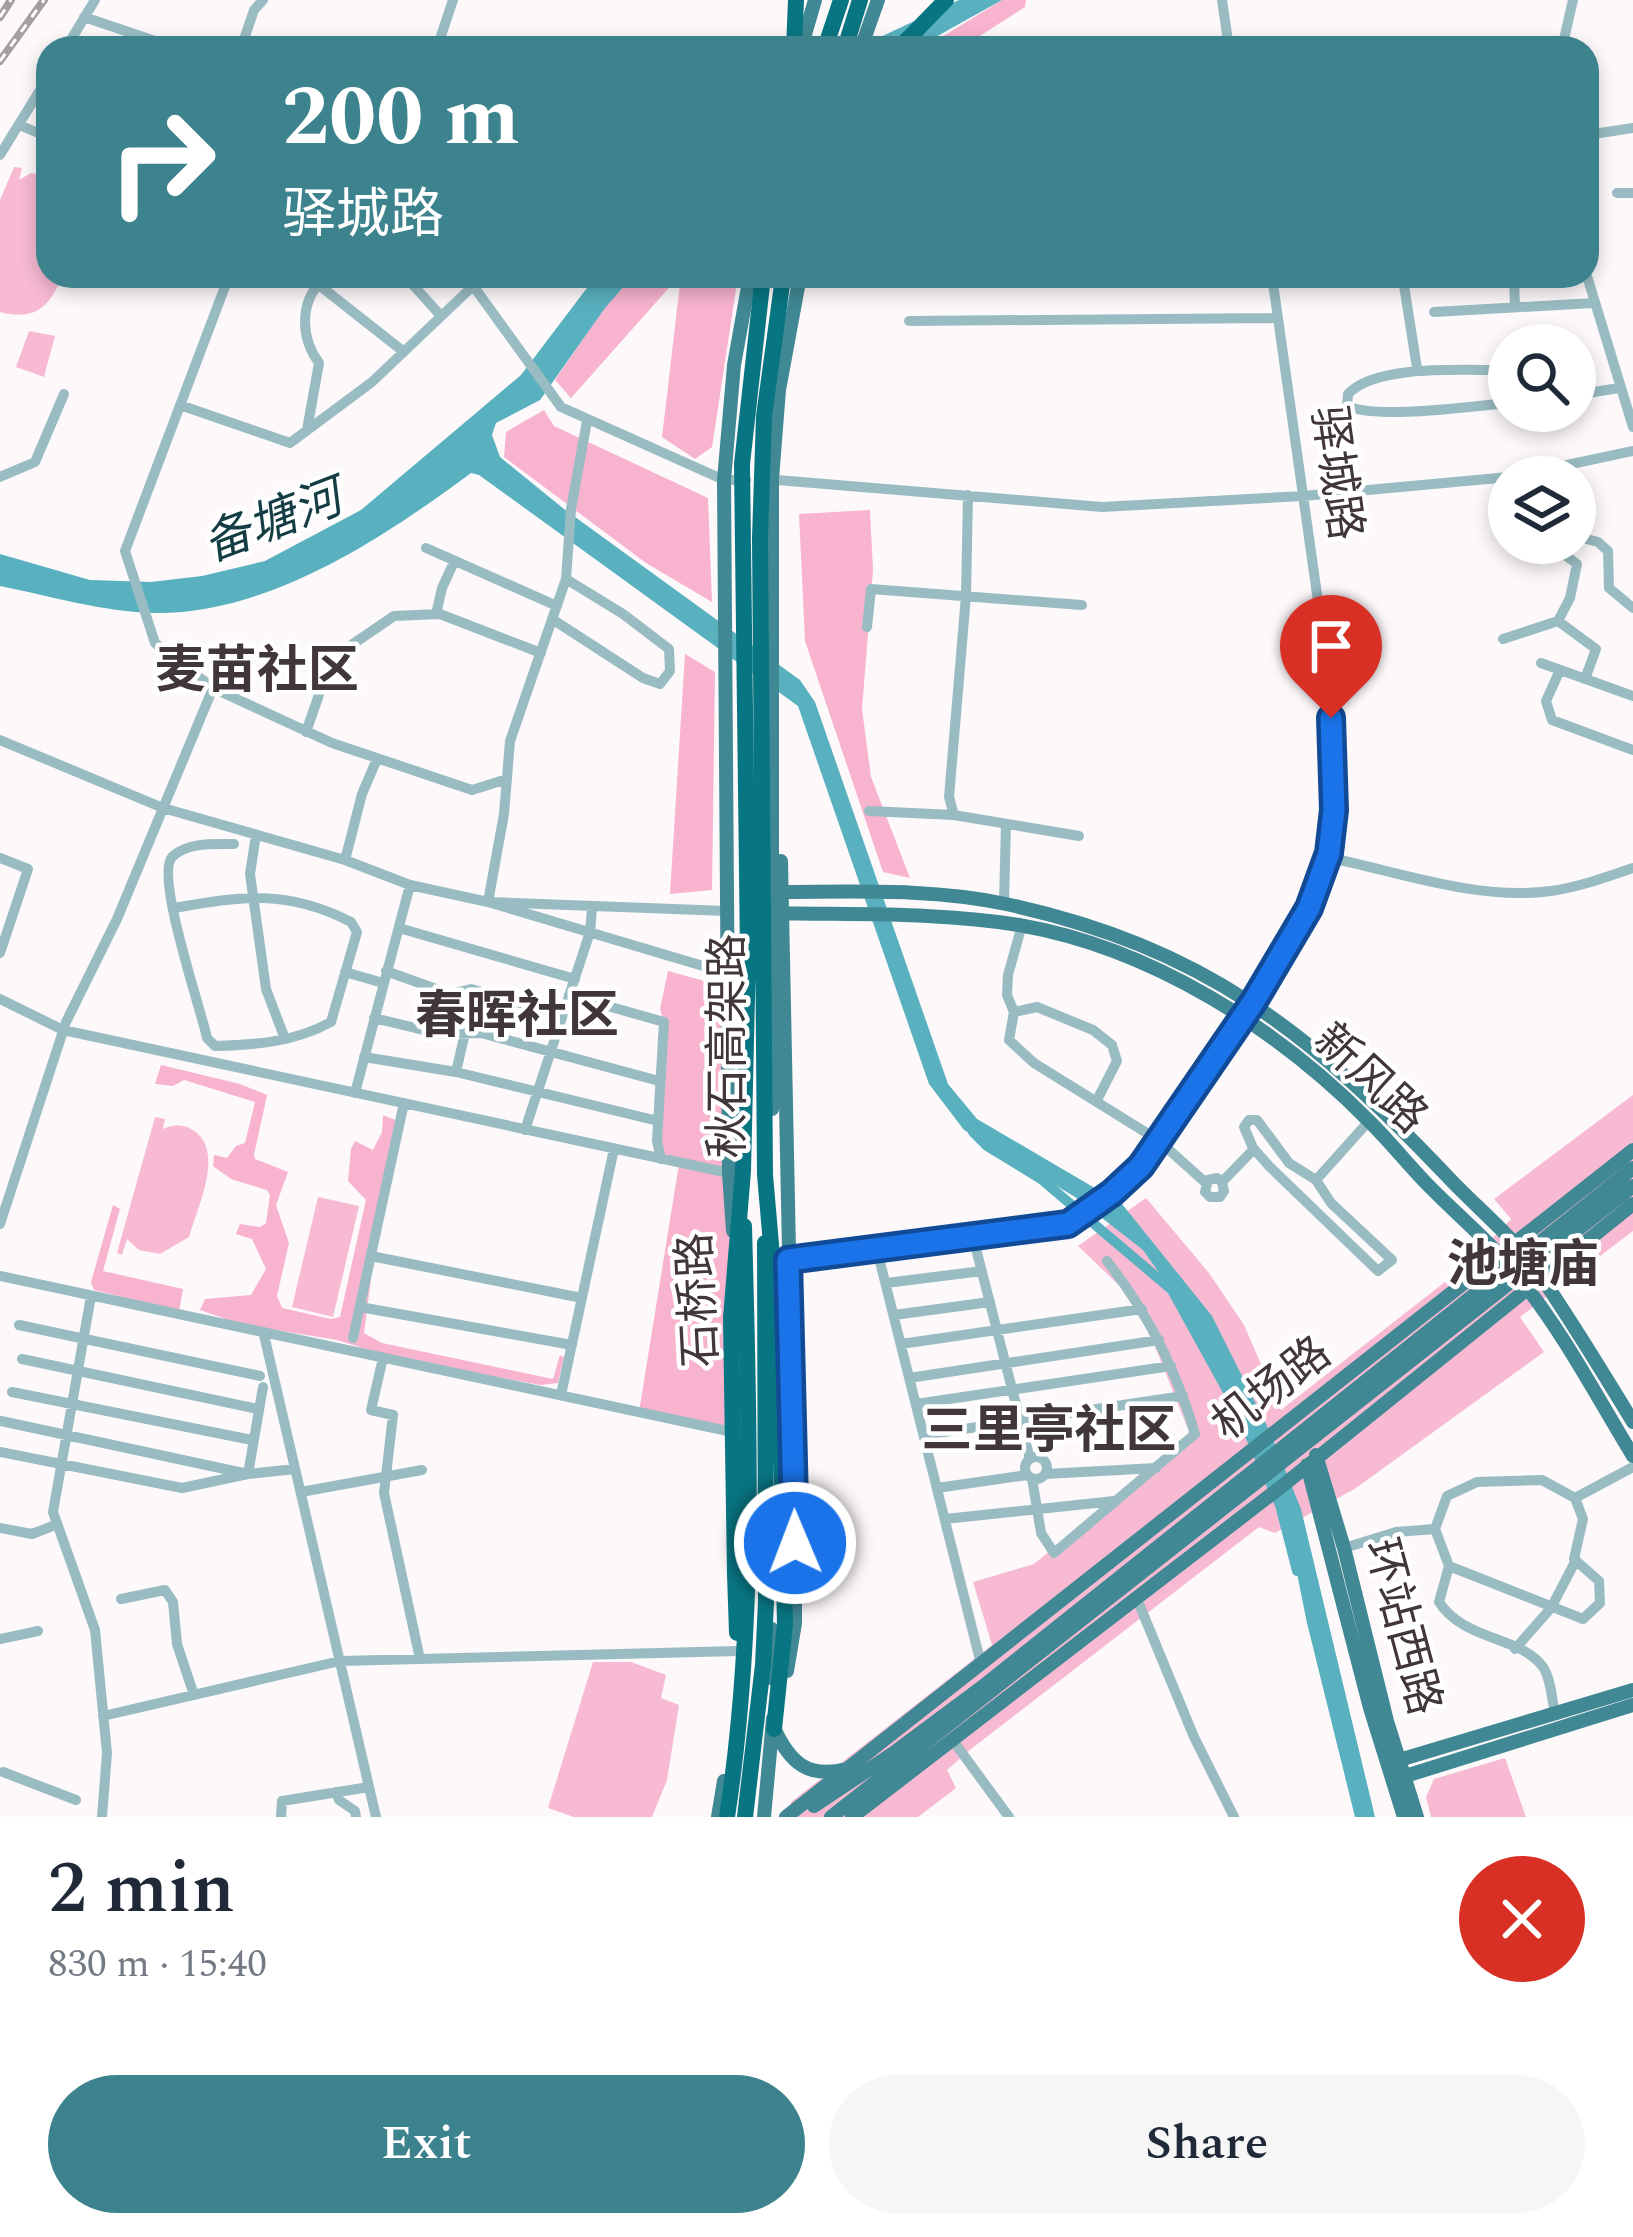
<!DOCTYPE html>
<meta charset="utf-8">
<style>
:root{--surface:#fff;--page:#f6f6f7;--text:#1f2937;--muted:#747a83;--accent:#3d838e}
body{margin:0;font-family:Spectral,"Noto Sans SC",serif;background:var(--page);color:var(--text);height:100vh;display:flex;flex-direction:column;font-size:45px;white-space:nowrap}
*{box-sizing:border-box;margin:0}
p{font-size:39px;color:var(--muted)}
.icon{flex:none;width:66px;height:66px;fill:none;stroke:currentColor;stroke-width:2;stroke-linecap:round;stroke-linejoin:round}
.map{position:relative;height:1817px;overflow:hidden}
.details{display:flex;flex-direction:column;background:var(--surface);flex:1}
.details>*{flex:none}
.top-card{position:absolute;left:36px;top:36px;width:1563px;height:252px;border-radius:36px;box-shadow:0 6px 18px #0003;background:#3d838e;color:#fff;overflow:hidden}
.controls{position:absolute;left:1488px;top:324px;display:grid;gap:24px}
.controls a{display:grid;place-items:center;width:108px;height:108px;border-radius:50%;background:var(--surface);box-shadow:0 6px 18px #0003;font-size:60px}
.pin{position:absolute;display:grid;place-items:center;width:102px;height:102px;color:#fff;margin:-123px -51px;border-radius:50% 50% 50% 0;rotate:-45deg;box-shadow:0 0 12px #0007}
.pin .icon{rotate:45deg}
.me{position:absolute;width:132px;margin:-66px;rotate:359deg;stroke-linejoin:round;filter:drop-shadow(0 0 9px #0008)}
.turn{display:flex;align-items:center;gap:42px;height:252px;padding:0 48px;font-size:54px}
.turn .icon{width:156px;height:156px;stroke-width:2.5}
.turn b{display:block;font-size:84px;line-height:102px}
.round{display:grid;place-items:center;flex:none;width:126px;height:126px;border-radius:63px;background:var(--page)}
.headline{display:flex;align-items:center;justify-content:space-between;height:204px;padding:0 48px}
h1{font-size:72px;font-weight:600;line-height:90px}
.button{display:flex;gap:24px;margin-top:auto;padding:24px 48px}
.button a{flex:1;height:138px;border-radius:72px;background:var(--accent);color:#fff;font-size:48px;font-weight:600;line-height:138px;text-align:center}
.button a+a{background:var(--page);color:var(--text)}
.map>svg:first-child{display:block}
.green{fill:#f7bad2}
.forest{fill:#f8b3cf}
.water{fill:#59b1bf}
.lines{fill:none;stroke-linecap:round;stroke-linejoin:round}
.canal{stroke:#59b1bf;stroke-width:10}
.minor{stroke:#99bcc2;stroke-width:10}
.major{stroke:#408893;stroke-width:14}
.highway{stroke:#087582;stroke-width:16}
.rail-casing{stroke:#a59da0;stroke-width:8}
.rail{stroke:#fff;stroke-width:3;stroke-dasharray:9;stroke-linecap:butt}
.highway-bridge{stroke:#087582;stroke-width:16}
.route-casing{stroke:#114b97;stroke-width:30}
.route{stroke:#1a73e8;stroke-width:21}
.labels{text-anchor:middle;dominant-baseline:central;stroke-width:9;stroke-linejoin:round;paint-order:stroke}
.street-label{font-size:45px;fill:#41373b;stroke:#fff}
.water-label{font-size:48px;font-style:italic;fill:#133d43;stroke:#fff}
.quarter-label{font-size:51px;font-weight:bold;fill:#41373b;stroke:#fff}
</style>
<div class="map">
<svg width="1633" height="1817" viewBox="0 0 1633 1817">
<rect width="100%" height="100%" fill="#fdf8fa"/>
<path class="green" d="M14,167L22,168L19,180L31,173L48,176V276H62C50,307 35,321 0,312V200Z
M29,331L55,336L44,377L16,367Z
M1633,1095V1231L1520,1317L1544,1352L1356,1488L1275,1533L1259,1527L971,1749L947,1770L956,1788L918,1817H788L791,1802L992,1645L973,1582L1034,1564L1190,1434L1150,1334L1126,1292L1078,1246L1146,1198L1209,1273L1244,1325L1281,1410L1468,1264L1511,1219L1494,1199Z
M155,1117L165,1119L163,1129C172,1125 181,1124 191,1129C227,1148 197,1208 189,1237L160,1254L139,1250L127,1239L122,1255L117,1253Z
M318,1197L359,1206L333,1317L292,1307Z
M593,1662H631L666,1675L661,1698L679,1705L667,1780L652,1817H574L548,1808Z
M1505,1758L1526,1817H1431L1426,1797L1434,1779Z"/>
<path class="forest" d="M1002,0H1026L1025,7L961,48H924Z
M633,276H738L712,447L695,459L662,437L680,284L675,281L571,398L555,380L605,307Z
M544,410L554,426L708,498L712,602L646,563L504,457L506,432Z
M870,510L873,570L862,709L871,777L910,878L883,872L805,641L799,514Z
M685,654L715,672L712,890L670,894Z
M668,971L730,988L729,1431L639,1412L679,1164L661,1159L664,1022L660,1009Z
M161,1065L240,1084L267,1095L254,1155L255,1159L288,1172L276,1205L289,1243L277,1296L282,1308L331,1319L340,1317L366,1200L348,1181L351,1149L355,1141L373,1150L382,1132L383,1115L403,1123L373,1263L364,1333L382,1343L553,1379L560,1355L564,1357L558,1383L540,1385L391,1357L337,1340L240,1324L200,1310L205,1299L251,1295L266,1269L252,1239L236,1234L240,1224L260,1227L266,1223L270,1195L267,1190L231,1179L213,1166L214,1155L227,1158L236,1146L245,1143L255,1102L184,1080L173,1086L155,1084Z
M113,1205L120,1209L103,1271L183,1289L179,1311L94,1290L91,1282Z"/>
<path class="water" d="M959,0H1002L916,48H857Z
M596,276H633L605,308L540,400L496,423L492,435L500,457L564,509L800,680L815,702L948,1084L977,1119L1122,1204L1212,1316L1269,1430L1301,1509L1375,1817H1355L1307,1623L1282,1500L1197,1326L1143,1250L1075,1197L964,1130L929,1084L798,706L479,475L471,473C383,538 270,614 155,613C103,612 50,596 0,586V554L90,580L151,582L202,576L265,561L361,510L521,375Z"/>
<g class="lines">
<path class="canal" d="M973,1132L987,1146L1041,1179L1172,1290L1242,1417L1280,1505L1297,1571"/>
<path class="minor" d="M1222,0L1229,48
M84,17L176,48
M66,48L95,0
M241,48L254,10L263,0
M437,48L453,0
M1562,48L1573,0
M19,125L48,137
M1587,135L1633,128
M0,155L48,77
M1617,193H1633
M313,276L324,289L404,352
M405,276L441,316
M466,276L561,407L724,480H746
M1587,276L1633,427
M1272,279H1403L1417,368
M1403,279L1514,278L1515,307
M1434,312L1594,303
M909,321L1278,318
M1509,370C1468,371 1377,363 1348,394L1347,406C1380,420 1471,406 1509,403
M1575,395L1619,388
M180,405L290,443L372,382L473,286
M587,421L571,509L566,579L510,741L504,814L488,902L726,911
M307,430L319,363C299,336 299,295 329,276
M0,477L35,462L64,394
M1511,477L1633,451
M765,479L1102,507L1303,496L1509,477
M1575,536L1598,542L1608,551L1609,588L1633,608
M1549,543L1577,564L1570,598L1558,621L1596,649L1585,679
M426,548L557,606
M436,614L442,588L454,562
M552,619L643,678L660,684L670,671L669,649L623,614L566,579
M867,627L871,589L1082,605
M1503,639L1558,621
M1541,663L1633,696
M1560,670L1546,701L1552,720L1633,750
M213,688L332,743L472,790L507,779
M306,732L322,686L350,646L394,616L440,614L541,653
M0,740L163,808L345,860L410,885L488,902L730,974L751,975
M869,811L954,815L1079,836
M954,815L949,797L966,596L968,495
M256,835L250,874L266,989L285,1039
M1327,857C1398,872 1478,901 1551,891C1579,887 1607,877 1633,868
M0,858L28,869L0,953
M345,860L362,794L377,759
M1004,903L1006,824
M174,908C242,896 287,889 351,922L357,932L331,1022C295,1042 255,1045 215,1046L207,1038C201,1009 155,876 172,857C187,842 214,844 234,844
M1022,925L1008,975L1007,995L1014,1012L1009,1040L1034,1063L1158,1140L1206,1183
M399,928L575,979
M386,971L450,994L471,989L563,1015
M345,972L383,983
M569,995L664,1022L657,1141L661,1159
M0,999L63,1030L729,1173
M1014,1012L1037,1007L1093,1030L1112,1045L1117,1061L1097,1100
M374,1018L440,1034L481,1033L659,1081
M364,1057L456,1072L658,1121
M456,1072L465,1033
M355,1093L410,885
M525,1130L590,932L592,908
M1316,1180L1331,1203L1392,1260L1378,1271L1269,1166L1253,1148L1244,1127L1249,1120H1257L1289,1163L1316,1180L1369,1121
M1222,1182L1217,1178L1208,1180L1205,1192L1210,1197H1220L1224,1191L1222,1182L1254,1149
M0,1224L66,1022L117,919L213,688L155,643L125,551L229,276
M973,1237L1030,1459
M877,1250L981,1664
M371,1256L582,1298
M784,1262L1068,1224L1112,1194L1141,1165L1254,1002L1309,908L1329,852L1333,810L1328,672L1272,276
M0,1276L737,1433
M886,1283L982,1271
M91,1296L53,1512L95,1630L107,1753L102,1817
M360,1307L572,1345
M894,1315L990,1302
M19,1325L260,1376
M264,1335L376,1817
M353,1338L404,1103
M901,1344L1142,1309
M383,1358L371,1410L393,1415L384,1493L420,1659
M22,1359L258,1409
M909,1378L1159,1340
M12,1392L252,1440
M561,1395L614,1149
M916,1404L1171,1366
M1,1421L248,1474L263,1387
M924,1435L1183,1396
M0,1452L182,1488L248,1474L295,1469
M1025 1468a11 11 0 1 1 22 0a11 11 0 1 1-22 0Z
M1046,1474L1156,1468
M1032,1478L1041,1533L1054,1553L1195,1434C1176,1369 1148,1313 1107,1261
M937,1488L1027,1475
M301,1492L422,1470
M1575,1498L1633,1467
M945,1519L1114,1501
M0,1528L32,1534L55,1525
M1344,1548L1396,1532L1435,1529
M1449,1566L1583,1619L1600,1603L1599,1581L1574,1559L1583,1519L1575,1498L1542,1480L1477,1482L1447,1496L1435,1529L1449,1566L1439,1602C1464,1641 1521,1636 1543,1667C1551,1679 1552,1700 1555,1714
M121,1599L165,1590L173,1602L177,1644L194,1695
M1137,1599L1194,1737L1234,1817
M0,1639L38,1631
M1515,1649L1551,1608L1576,1560
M103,1716L340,1661L738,1651
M954,1742L1009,1817
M3,1772L76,1800
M336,1792L339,1800L355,1811L356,1817
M281,1817L282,1801L369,1787"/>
<path class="major" d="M801,48L815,0
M861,48L878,0
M781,861L795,1543V1623L787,1671
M779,892C854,892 932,888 1006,904C1204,947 1311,1033 1447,1176C1475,1206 1511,1235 1535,1268C1570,1318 1601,1370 1633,1422
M774,913C856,915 939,912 1019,925C1152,948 1277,1028 1370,1122C1390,1142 1407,1163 1426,1183C1457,1215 1493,1244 1521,1280C1564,1334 1597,1397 1633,1456
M772,1109V479L779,390L800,276
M733,1231L729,1173L724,480L734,365L750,276
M1316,1455L1344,1548L1387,1721L1417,1817
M1307,1465L1370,1708L1404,1817
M772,1629L773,1679
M774,1728C790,1763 808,1779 847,1769
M1396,1761L1633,1690
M1399,1778L1633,1705
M814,1806L892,1754L986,1684L1633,1168
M718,1817L724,1781
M764,1817L773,1719
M786,1817L1633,1150
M831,1817L1633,1186
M852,1817L1286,1483L1633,1204"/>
<path class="highway" d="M794,48L796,0
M825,48L841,0
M845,48L860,0
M899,48L946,0
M735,1574L737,1633
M774,1729L785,1624L779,1336
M727,1817C757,1622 749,1423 744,1226
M745,1817L763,1665L766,1602L765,1243"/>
<g class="rail-casing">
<path id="rail" d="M0,17L11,0
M0,61L44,0"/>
</g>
<use href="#rail" class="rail"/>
<path class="highway-bridge" d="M779,1336L765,1175L760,538L764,416L782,285
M735,1574L731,1318L743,1171L748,954L742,464L763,276"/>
</g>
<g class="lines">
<g class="route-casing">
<path id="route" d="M795,1543L788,1260L1068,1224L1112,1193L1141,1166L1254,1001L1309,908L1329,853L1334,810L1331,718"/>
</g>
<use href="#route" class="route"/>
</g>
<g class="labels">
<g class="street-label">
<text transform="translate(1336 473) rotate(82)">驿城路</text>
<text transform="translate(728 1046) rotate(-90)">秋石高架路</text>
<text transform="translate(1370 1079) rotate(43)">新风路</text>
<text transform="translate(699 1300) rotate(-93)">石桥路</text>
<text transform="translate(1272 1389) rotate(-38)">机场路</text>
<text transform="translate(1402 1627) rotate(75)">环站西路</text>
</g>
<g class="water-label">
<text transform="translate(273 522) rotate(-21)">备塘河</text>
</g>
<g class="quarter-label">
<text x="257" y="672">麦苗社区</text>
<text x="517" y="1017">春晖社区</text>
<text x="1523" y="1266">池塘庙</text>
<text x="1049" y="1432">三里亭社区</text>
</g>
</g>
</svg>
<div class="controls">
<a><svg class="icon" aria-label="search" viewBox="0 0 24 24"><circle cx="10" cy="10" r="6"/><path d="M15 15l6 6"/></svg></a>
<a><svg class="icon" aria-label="layers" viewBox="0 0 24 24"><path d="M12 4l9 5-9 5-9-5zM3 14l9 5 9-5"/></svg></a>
</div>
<div class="pin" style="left:1331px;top:718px;background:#d93025"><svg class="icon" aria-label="arrive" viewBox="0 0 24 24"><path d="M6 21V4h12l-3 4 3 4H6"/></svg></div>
<svg class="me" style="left:795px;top:1543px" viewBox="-20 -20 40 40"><circle r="17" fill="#1a73e8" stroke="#fff" stroke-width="3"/><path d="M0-11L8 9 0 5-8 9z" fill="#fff"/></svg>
<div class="top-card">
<div class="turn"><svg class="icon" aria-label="right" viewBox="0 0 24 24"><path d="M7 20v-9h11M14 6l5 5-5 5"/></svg><div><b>200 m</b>驿城路</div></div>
</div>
</div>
<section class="details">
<div class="headline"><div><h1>2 min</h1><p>830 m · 15:40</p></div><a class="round" style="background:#d93025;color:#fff"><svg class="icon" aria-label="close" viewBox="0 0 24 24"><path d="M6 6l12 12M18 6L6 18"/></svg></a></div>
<div class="button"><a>Exit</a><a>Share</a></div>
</section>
